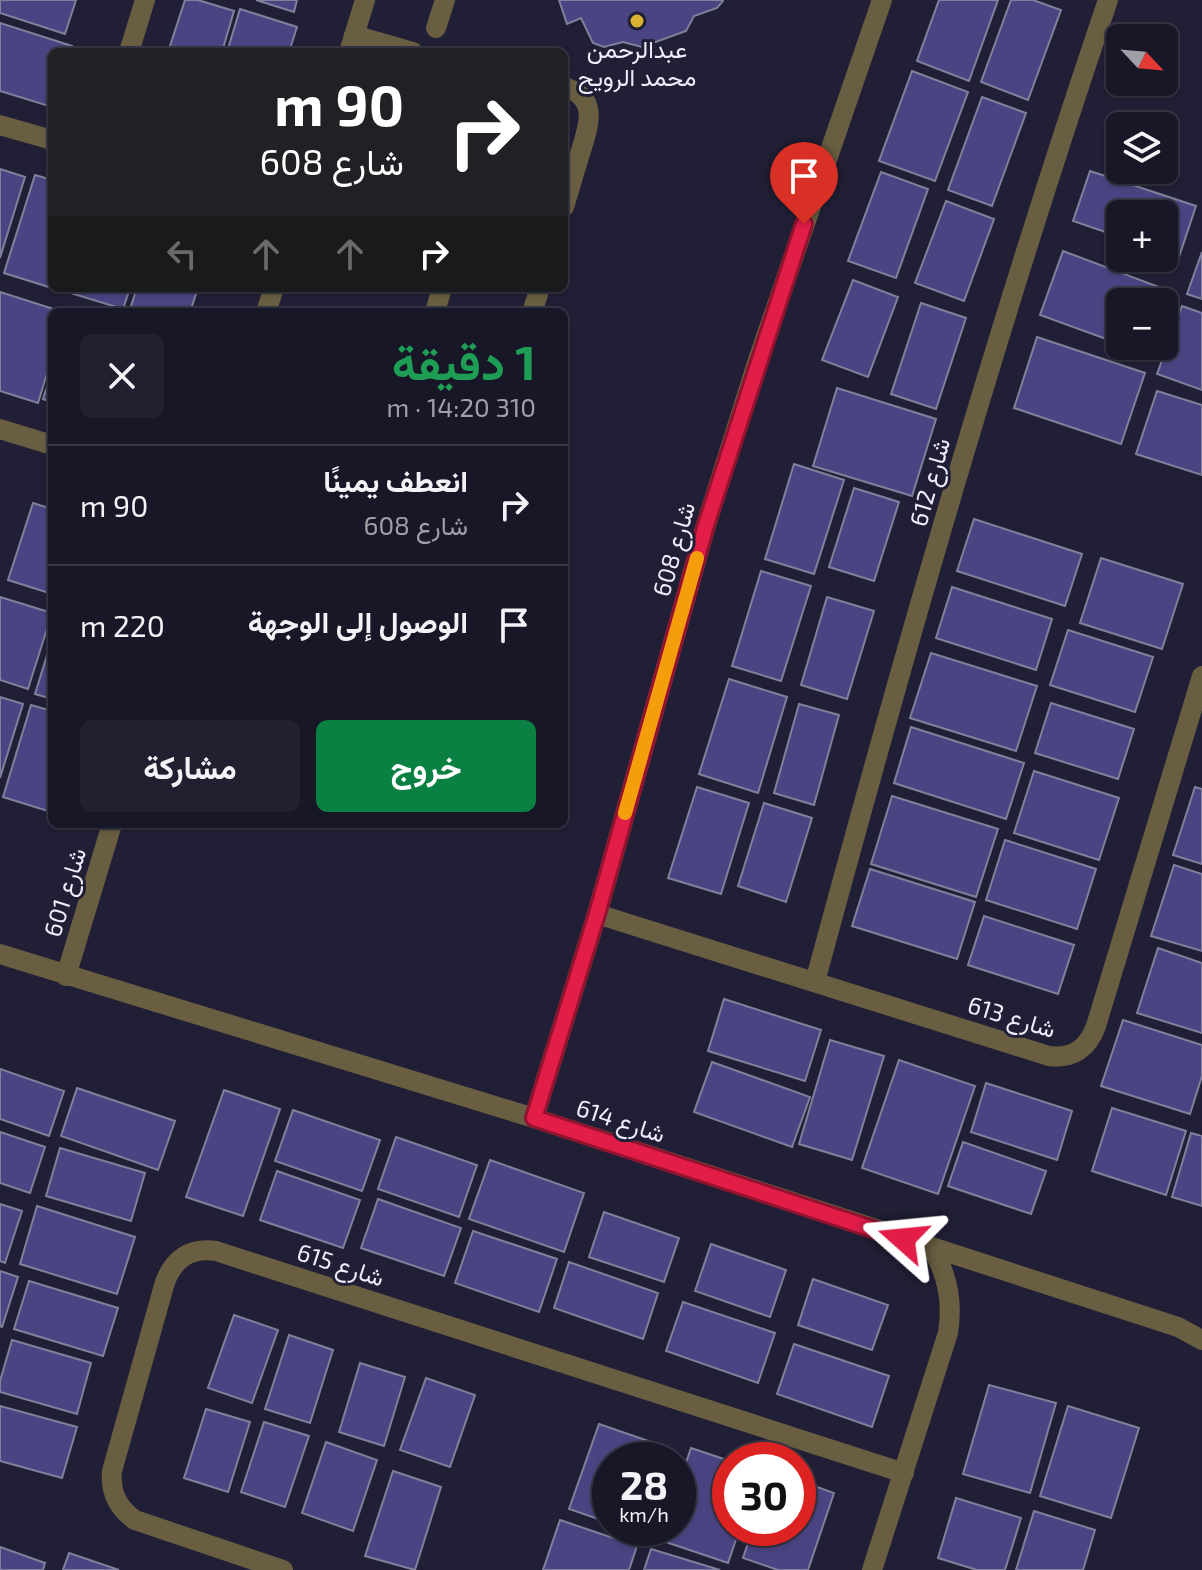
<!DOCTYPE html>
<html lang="ar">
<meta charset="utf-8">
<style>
:root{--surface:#181728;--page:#212030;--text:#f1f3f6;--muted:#9f9fa8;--line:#363645;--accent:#0b8043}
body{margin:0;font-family:"Exo 2",Vazirmatn,sans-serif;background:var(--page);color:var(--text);direction:rtl;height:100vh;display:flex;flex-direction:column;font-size:30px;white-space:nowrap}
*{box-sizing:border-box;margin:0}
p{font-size:26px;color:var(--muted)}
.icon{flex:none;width:44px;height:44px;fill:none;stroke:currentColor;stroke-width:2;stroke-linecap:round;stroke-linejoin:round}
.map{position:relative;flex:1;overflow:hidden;direction:ltr}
.side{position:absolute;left:48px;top:308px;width:520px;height:520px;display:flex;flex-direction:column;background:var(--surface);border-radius:12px;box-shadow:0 2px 6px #0004,0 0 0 2px var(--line);direction:rtl}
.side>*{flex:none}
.guide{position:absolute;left:48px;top:48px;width:520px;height:244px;border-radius:12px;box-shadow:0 2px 6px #0004,0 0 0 2px var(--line);direction:rtl;background:#202124;color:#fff;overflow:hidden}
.needle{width:52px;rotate:116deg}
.fabs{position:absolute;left:1106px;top:24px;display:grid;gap:16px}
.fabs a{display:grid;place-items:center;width:72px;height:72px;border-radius:12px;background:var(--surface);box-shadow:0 2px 6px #0004,0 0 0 2px var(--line);font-size:40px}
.speed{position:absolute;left:592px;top:1442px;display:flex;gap:16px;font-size:40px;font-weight:700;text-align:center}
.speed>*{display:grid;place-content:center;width:104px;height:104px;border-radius:50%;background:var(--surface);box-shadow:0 2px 6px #0004,0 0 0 2px var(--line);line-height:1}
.speed small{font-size:20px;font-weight:400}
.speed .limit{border:12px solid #d22;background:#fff;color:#111}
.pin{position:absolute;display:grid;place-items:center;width:68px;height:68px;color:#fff;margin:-82px -34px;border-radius:50% 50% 50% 0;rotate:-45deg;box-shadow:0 0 8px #0007}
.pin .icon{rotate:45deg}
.me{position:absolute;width:88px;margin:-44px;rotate:288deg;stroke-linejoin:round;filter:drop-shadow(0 0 6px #0008)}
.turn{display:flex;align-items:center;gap:28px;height:168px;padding:0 32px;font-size:36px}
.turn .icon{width:104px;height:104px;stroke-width:2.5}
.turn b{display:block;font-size:56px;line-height:68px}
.lanes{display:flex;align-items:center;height:76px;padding:0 32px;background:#0003;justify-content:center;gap:40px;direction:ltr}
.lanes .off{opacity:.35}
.round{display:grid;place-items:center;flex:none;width:84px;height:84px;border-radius:12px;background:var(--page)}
.summary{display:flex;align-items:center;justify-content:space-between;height:136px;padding:0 32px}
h1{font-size:48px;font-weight:700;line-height:60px;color:#1e9e55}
.action{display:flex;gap:16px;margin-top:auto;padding:16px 32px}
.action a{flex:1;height:92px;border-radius:12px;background:var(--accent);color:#fff;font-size:32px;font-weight:700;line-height:92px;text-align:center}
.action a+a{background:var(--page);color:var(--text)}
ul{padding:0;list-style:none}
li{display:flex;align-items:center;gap:24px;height:120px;padding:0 32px;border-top:2px solid var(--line)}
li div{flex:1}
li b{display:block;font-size:30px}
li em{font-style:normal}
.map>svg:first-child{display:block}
.building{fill:#4a4582;stroke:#80809c;stroke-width:2}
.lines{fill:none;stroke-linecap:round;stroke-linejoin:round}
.minor{stroke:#695e42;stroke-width:20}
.route-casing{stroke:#92132f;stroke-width:20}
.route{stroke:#e11d48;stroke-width:14}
.slow{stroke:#f59e0b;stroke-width:14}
.poi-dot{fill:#dcb233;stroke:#201f35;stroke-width:3}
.labels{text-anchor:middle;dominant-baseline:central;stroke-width:6;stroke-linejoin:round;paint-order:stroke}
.poi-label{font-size:24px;fill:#ededfd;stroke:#201f35}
.street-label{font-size:24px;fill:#ededfd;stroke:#201f35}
</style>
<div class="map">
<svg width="1202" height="1570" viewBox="0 0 1202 1570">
<rect width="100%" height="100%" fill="#201f35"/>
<path class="building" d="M0,0H76L65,34L0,13Z
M185,0H198L234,11L222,52H168Z
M256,0H297L294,12Z
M559,0H723V1L717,8L694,16L686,31L642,47L623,42L604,47L593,43L581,18L567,24Z
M939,0H998L969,81L917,61Z
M1011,0H1033L1061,10L1028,100L981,82Z
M240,9L297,27L289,52H227Z
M0,23L72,46L70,52H52V107L0,91Z
M912,71L968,92L935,181L879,161Z
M982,97L1026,113L992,206L948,190Z
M0,169L25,177L0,258Z
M1090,171L1196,206L1179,257L1164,252V214H1120V237L1073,221Z
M881,172L928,189L896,278L848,261Z
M35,175L52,180V288L55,289L4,273Z
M946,201L994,219L964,301L915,283Z
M1063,251L1175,293L1164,323V302H1120V344L1040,315Z
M1202,252V299L1187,294Z
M853,280L898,297L868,377L822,360Z
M69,288H130L123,309L67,292Z
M137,288H198L190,312H138L130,309Z
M0,292L63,312H52V357L38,403L0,391Z
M921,303L966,318L936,409L891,394Z
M1182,306L1202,313V390L1157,374Z
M1037,337L1145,373L1121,444L1014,408Z
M1126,346H1155L1152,356Z
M52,371V402L43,399Z
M837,388L936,419L912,496L813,466Z
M1157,391L1202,405V475L1136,454Z
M794,464L844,480L814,574L765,559Z
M854,488L899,502L874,581L829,567Z
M33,503L52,509V594L8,580Z
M974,519L1082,554L1065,606L957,571Z
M1101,558L1183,584L1162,649L1080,623Z
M761,571L811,586L781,681L732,666Z
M952,587L1052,619L1036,670L936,638Z
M0,597L52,613L28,689L0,680Z
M827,597L874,611L847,699L801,685Z
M1068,630L1153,657L1135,712L1050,685Z
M52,639V699L35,694Z
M931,653L1037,686L1016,751L910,718Z
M729,679L787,697L758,793L699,774Z
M0,697L23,704L0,778Z
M1051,703L1134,729L1118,779L1035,753Z
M799,704L839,715L814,805L774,793Z
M31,705L52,711L51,812L3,797Z
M911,727L1024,763L1006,819L894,783Z
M1034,771L1119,798L1099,860L1014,833Z
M697,787L749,803L721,894L668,878Z
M1195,787L1202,789V864L1173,855Z
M892,796L998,829L976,897L871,864Z
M764,803L812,818L786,902L738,886Z
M1005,840L1096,869L1077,929L986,900Z
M1174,865L1202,874V951L1151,936Z
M870,869L975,902L957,959L852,926Z
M984,916L1074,945L1058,994L968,965Z
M1158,948L1202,963V1033L1137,1013Z
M724,999L821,1030L805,1081L708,1051Z
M1123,1020L1202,1045V1076L1190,1114L1101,1086Z
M830,1040L884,1056L852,1160L799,1144Z
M899,1060L975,1086L938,1194L862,1168Z
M712,1062L810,1097L792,1147L694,1112Z
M0,1069L64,1091L49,1136L0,1119Z
M986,1083L1072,1111L1057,1160L971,1132Z
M77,1088L175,1121L158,1170L61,1136Z
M224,1090L280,1109L243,1216L186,1197Z
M1112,1108L1186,1131L1166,1195L1092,1171Z
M293,1110L380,1140L362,1191L275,1161Z
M0,1132L45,1147L30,1193L0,1183Z
M1191,1133L1202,1136V1206L1172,1197Z
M396,1137L477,1165L459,1217L378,1189Z
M963,1142L1046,1171L1031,1214L948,1186Z
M60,1148L145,1173L131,1221L46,1196Z
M490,1160L584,1193L564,1252L469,1219Z
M277,1171L360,1200L343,1248L260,1220Z
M378,1199L461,1228L444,1276L361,1248Z
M0,1204L22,1211L5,1263L0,1261Z
M37,1206L135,1237L117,1294L20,1264Z
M604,1212L679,1238L664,1282L589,1257Z
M473,1231L557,1259L539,1312L455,1283Z
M711,1244L786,1270L770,1317L695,1291Z
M569,1262L658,1293L643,1339L554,1308Z
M0,1271L18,1277L2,1327L0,1326Z
M813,1279L888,1305L872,1350L798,1325Z
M29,1281L118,1308L103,1356L14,1329Z
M683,1302L775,1333L758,1383L666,1351Z
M234,1315L278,1330L252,1403L208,1388Z
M289,1335L333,1350L310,1423L265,1409Z
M12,1340L91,1363L77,1414L0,1392V1381Z
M794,1344L889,1376L872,1427L777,1394Z
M360,1363L405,1377L384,1446L339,1432Z
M426,1378L475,1395L450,1467L400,1450Z
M989,1385L1056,1403L1030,1493L963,1474Z
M0,1406L77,1427L62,1478L0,1461Z
M1068,1406L1139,1428L1111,1518L1040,1496Z
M206,1409L250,1422L228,1492L184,1478Z
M264,1422L309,1436L285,1507L241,1492Z
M599,1424L669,1448L665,1460H610V1523L569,1509Z
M326,1442L377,1460L353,1531L302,1513Z
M691,1448L730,1461V1528H740L728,1563L660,1540L664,1528H678V1486Z
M393,1471L441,1487L415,1570L365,1556Z
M798,1480L834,1493L808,1570H778L743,1558L753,1528H798Z
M956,1498L1021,1518L1005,1570H977L938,1558Z
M1034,1511L1095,1530L1083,1570H1016Z
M560,1520L637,1546L629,1570H543Z
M0,1547L45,1563L43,1570H0Z
M651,1549L720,1570H644Z
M69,1553L119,1570H63Z"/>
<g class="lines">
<path class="minor" d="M436,28L445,0
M354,35L413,52
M129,52L145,0
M349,52L365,0
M564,87C602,98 587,130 579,157C574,174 569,190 564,207
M0,125L52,140
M266,312L274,288
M435,312L442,288
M532,312L540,288
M0,429L52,445
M597,914L1049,1056C1073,1059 1088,1048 1096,1026L1202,676
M0,954L534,1118L1178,1327L1202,1340
M66,976L112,824
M815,982C904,652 998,324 1108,0
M534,1118L597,914L706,525L758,360L882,0
M283,1570L135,1520C118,1508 110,1493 112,1471L165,1282C174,1259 190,1247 216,1251L904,1473
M872,1570L948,1333C953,1302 948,1275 932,1249"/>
</g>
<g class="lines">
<g class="route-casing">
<path id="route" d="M804,224L706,525L597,914L534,1118L903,1239"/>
</g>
<use href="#route" class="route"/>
<path class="slow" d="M625,813L697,558"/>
</g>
<circle class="poi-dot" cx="637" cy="21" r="8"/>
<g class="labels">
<g class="poi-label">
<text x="637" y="48">عبدالرحمن<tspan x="637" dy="28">محمد الرويح</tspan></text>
</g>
<g class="street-label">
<text transform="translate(929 482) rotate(-74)">شارع 612</text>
<text transform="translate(673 549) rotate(-74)">شارع 608</text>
<text transform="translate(64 892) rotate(-73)">شارع 601</text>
<text transform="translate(1012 1016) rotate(17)">شارع 613</text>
<text transform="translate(621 1120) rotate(18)">شارع 614</text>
<text transform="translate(341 1264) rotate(18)">شارع 615</text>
</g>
</g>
</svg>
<div class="fabs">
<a><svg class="needle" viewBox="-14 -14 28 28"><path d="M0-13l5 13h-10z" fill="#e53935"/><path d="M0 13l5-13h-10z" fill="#9f9fa8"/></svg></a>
<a><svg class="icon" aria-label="layers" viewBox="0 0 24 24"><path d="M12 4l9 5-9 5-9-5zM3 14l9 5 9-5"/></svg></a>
<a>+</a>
<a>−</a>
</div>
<div class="speed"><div>28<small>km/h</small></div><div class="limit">30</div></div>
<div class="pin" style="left:804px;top:224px;background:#d93025"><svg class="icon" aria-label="arrive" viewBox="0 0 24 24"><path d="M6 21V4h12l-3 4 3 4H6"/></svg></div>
<svg class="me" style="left:903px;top:1239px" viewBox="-20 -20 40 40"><path d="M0-17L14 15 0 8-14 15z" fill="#e11d48" stroke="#fff" stroke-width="4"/></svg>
<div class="guide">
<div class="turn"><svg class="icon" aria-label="right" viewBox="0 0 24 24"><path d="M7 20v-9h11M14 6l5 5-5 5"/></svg><div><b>90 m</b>شارع 608</div></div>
<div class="lanes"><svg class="icon off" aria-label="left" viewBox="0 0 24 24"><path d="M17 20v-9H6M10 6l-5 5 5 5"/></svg><svg class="icon off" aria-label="ahead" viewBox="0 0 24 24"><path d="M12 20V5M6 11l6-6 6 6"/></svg><svg class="icon off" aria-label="ahead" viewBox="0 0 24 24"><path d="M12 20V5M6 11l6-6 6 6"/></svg><svg class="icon" aria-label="right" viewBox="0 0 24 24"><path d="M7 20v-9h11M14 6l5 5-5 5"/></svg></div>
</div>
<section class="side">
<div class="summary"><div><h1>1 دقيقة</h1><p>310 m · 14:20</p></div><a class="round"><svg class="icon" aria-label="close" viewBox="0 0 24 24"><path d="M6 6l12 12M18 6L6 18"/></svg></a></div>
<ul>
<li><svg class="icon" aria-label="right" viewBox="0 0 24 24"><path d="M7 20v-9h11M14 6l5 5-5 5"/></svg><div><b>انعطف يمينًا</b><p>شارع 608</p></div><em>90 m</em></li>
<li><svg class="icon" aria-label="arrive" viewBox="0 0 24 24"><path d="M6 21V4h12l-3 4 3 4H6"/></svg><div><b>الوصول إلى الوجهة</b></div><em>220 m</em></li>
</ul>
<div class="action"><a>خروج</a><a>مشاركة</a></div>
</section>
</div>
